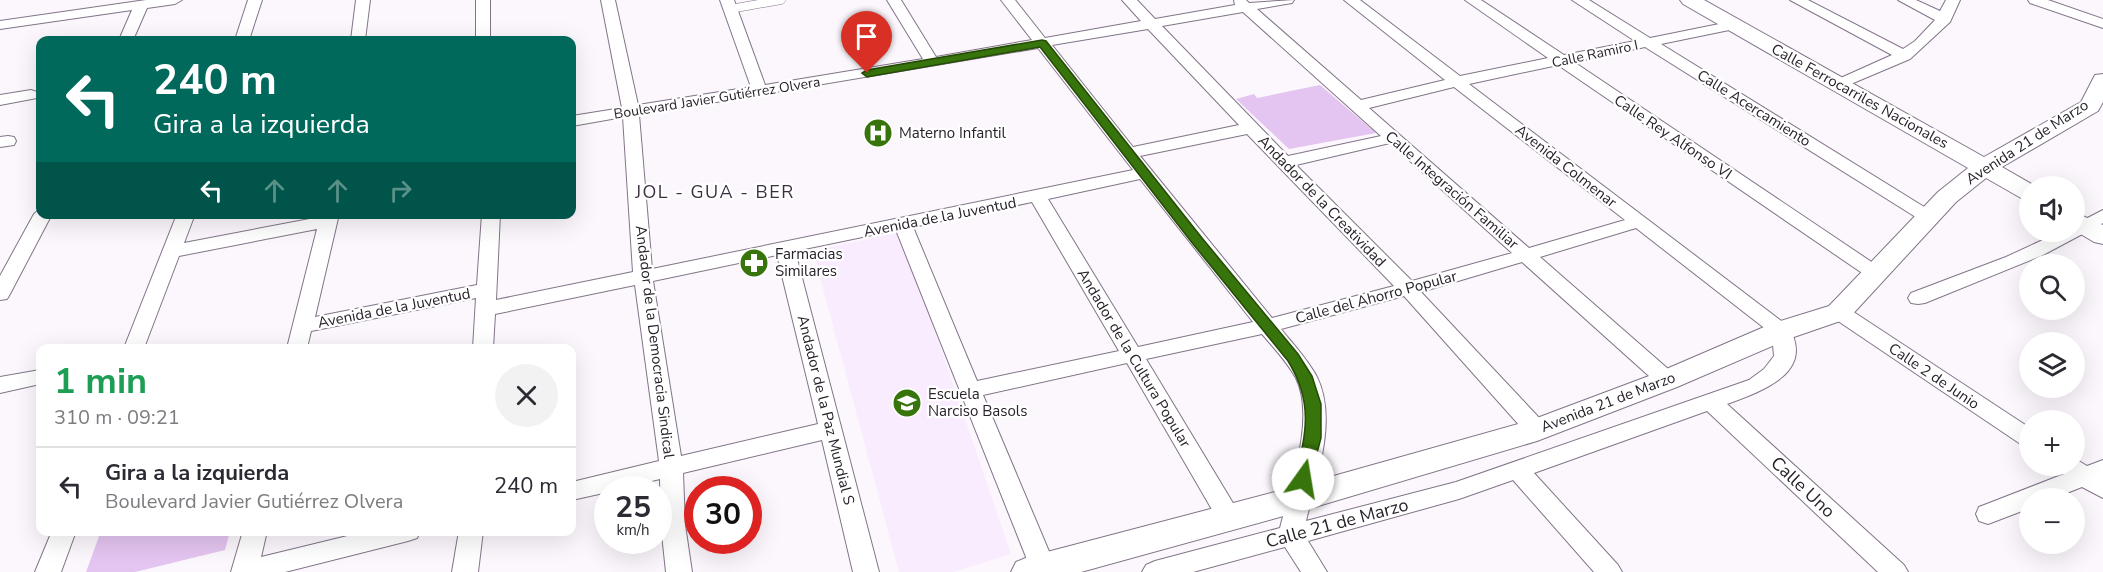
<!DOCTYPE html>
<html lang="es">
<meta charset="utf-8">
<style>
:root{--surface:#fff;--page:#f2f2f3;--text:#2b2b33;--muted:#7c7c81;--line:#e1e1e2}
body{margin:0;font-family:"Nunito Sans",sans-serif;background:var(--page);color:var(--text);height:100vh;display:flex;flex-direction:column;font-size:22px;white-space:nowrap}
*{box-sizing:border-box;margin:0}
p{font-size:20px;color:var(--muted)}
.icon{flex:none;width:33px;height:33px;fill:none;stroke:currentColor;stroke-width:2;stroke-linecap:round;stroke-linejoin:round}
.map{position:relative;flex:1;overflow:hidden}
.drawer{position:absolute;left:36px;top:344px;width:540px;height:192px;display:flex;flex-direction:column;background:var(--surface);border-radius:12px;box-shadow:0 6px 24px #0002}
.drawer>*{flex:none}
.banner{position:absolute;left:36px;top:36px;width:540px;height:183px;border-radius:12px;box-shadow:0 6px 24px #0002;background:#00695c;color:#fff;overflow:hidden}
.buttons{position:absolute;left:2019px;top:176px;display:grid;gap:12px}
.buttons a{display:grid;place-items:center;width:66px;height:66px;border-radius:50%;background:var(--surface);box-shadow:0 6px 24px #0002;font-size:30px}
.speed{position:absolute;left:594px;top:476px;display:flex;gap:12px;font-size:30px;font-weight:700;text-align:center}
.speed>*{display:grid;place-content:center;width:78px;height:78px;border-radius:50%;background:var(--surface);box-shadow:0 6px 24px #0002;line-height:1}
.speed small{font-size:15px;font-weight:400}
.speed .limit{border:9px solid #d22;background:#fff;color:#111}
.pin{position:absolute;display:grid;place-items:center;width:51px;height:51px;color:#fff;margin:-62px -26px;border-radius:50% 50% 50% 0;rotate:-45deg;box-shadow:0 0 6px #0007}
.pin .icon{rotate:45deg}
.me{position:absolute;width:66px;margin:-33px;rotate:13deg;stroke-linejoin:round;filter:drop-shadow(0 0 4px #0008)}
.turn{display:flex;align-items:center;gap:21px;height:126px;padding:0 18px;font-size:27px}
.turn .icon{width:78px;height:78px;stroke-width:2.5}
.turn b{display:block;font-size:42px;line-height:51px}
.lanes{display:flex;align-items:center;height:57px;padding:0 18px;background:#0003;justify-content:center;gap:30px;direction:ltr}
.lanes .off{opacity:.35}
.round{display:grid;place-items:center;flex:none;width:63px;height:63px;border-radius:32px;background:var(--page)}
.summary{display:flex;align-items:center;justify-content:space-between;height:102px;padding:0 18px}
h1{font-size:36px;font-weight:700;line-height:45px;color:#1e9e55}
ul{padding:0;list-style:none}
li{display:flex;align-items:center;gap:18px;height:78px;padding:0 18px;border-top:2px solid var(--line)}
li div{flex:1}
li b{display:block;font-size:22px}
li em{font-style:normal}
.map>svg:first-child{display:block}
.built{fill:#f9ecff}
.green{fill:#e4c4f0}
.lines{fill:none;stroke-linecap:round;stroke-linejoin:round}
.lane-casing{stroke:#837489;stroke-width:9}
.street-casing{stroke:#837489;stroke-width:2}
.secondary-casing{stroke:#837489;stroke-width:2}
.lane{stroke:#fff;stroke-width:8}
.street{fill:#fff;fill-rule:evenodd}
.secondary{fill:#fff;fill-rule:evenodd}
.route{fill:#37740b;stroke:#244b07;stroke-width:1.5}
.labels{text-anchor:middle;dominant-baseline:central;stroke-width:4.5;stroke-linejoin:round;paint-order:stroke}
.far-street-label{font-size:14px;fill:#28222a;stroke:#fff}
.street-label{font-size:15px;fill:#28222a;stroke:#fff}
.poi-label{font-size:15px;fill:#28222a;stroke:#fff;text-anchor:start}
.quarter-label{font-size:18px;letter-spacing:1.5px;fill:#3d2f42;stroke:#fff}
.near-street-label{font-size:18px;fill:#28222a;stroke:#fff}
</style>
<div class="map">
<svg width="2103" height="572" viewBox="0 0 2103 572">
<rect width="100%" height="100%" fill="#fbf7fc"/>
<path class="built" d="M901,232L1011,554L953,572H899L813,251Z"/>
<path class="green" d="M1320,85L1376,133L1289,149L1236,99L1254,94L1257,98Z
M101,531H230L225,550L135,572H86Z"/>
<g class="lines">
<g class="lane-casing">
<path id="lane" d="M730,9L781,0"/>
</g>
<g class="street-casing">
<path id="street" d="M146,0H182L175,4L147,8L133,40H119L132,10L0,29V21Z
M248,0H262L249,40H235Z
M356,0H370L365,40H351Z
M476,0H490V40H476Z
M601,0H615L638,105L751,87L720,0H734L765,85L923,59L887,0H901L936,57L1032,40L1001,0H1015L1045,38L1141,21L1122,0H1137L1155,19L1235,5L1234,0H1246L1249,3L1294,0L1292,3L1257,9L1361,100L1445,80L1344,0H1360L1460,76L1548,58L1465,0H1481L1564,55L1635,41L1572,0H1589L1650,38L1734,21L1739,22L1741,25L1739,28L1661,44L1934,213L1937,217L1934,221H1922L1645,47L1574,62L1882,269L1885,273L1882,277H1868L1558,65L1469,84L1788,326C1817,373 1760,392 1727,404L1904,565L1908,572H1878L1707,411L1534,473L1618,565L1622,572H1594L1513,480L1459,499L1308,541L1327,572H1301L1285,547L1193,572H1142L1146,565L1155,561L1280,528C1290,487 1316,418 1296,378C1287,362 1274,348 1262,334L1146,359L1242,518L1239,525L1230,528L1221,525L1127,363L983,395L1056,568L1054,572H1032L896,230L795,251L879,572H853L822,440L683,473L685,525L692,572H666L661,525L660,479L618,489H608V492L572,500V482L659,461L635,285L495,314L493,348H473L476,298L311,331L307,348H287L317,229L179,256L144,348H124L177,214H195L184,243L320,217L321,214H339L315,317L477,285L482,214H500L496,300L633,272L623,117L572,126V116L622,108ZM1243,12L1381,136L1288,156L1162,26ZM1148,29L1239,125L1133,147L1052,45ZM1038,48L1133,170L652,269L639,115ZM1454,87L1625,220L1529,248L1369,108ZM1247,134L1394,286L1272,318L1140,156ZM1390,143L1512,253L1412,281L1296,165ZM1140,179L1253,322L1138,347L1048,199ZM1032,202L1119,351L977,381L913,227ZM1636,228L1772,334L1774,356L1764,369L1749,380L1456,482L1306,521C1316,478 1338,420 1317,377C1308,360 1293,344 1281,329L1404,296L1529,436L1537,438L1545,436L1548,430L1545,424L1421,292L1522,262L1659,385L1667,388L1675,385L1678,380L1675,375L1540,257ZM777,255L818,424L681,456L653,281Z
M1790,0H1808L1903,49L1915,41L1935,20L1898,0H1916L1940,11L1946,0H1960L1950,22L1910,59L1839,89L1834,87L1831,84L1834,81L1892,55Z
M2028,0H2048L2103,19V28L2030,3Z
M31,90L37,92L39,95L37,98L0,105V95Z
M8,136L14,137L16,141L14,145L0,147V137Z
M40,209V214H52L10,294L7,299L0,300V276L34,214Z
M2103,210V223L2043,255L1925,303L1918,304L1911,303L1908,298L1911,293L2006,257L2062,231H2074V225Z
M1839,305L1846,307L2030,428V447L2022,445L1832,317L1829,312L1832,307Z
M40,370V384L0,393V377Z
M2074,458L2087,466L2103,460V498L2082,487L2054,498H2030V508L1988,524L1979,521L1976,514L1979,507L2064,474L2056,465H2074Z
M52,531H76L61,572H35Z
M243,531H267L261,557L368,531H420L417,538L408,541L285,572H231Z
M459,531H483L478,572H452Z"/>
</g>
<g class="secondary-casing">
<path id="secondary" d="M1680,0H1704L1984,157L2081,102L2095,75L2103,74V102L2098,111L2002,167L2035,186H2030V200L2021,198L1986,178L1956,202L1849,318L1791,338L1677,387L1537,441L1298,512L1081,572H1011L1016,562L1028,557L1298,486L1529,421L1657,373L1771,324L1829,306L1938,192L1968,168L1683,4Z
M2074,212L2103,225V244L2094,242L2074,230Z"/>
</g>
<use href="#lane" class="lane"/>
<use href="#street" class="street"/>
<use href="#secondary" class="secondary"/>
</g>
<path class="route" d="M1042,40L1046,41L1202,238L1298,354L1312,376L1321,404V438L1309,483L1303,485L1297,483L1295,479C1306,434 1314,403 1288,361L1193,244L1040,47L867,77L862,73L867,70Z"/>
<defs>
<g id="hospital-disc" transform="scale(1.5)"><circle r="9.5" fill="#37740b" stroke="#fff"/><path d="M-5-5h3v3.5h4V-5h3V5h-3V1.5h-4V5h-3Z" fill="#fff"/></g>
<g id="pharmacy-disc" transform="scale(1.5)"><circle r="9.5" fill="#37740b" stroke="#fff"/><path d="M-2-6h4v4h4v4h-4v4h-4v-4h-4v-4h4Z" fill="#fff"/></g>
<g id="school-disc" transform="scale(1.5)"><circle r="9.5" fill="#37740b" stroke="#fff"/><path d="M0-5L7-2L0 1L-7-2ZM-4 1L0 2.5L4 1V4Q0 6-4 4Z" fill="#fff"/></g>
</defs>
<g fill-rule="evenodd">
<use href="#hospital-disc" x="878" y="133"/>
<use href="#pharmacy-disc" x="754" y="263"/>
<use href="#school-disc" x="907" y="403"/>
</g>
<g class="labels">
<g class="far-street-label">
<text transform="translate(1595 54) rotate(-12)">Calle Ramiro I</text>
<text transform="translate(717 98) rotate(-9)">Boulevard Javier Gutiérrez Olvera</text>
</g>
<g class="street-label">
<text transform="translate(1860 96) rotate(29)">Calle Ferrocarriles Nacionales</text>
<text transform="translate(1754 108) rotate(32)">Calle Acercamiento</text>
<text transform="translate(1673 137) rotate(34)">Calle Rey Alfonso VI</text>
<text transform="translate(2027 142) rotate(-33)">Avenida 21 de Marzo</text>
<text transform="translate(1566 166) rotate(38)">Avenida Colmenar</text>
<text transform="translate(1452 190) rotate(41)">Calle Integración Familiar</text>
<text transform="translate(1322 201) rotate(46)">Andador de la Creatividad</text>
<text transform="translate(940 217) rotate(-11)">Avenida de la Juventud</text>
<text transform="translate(1376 297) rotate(-15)">Calle del Ahorro Popular</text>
<text transform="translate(394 308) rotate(-11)">Avenida de la Juventud</text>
<text transform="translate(655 342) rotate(83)">Andador de la Democracia Sindical</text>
<text transform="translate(1134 358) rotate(59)">Andador de la Cultura Popular</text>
<text transform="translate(1934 376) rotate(34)">Calle 2 de Junio</text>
<text transform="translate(1608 402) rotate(-21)">Avenida 21 de Marzo</text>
<text transform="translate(826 410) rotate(76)">Andador de la Paz Mundial S</text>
</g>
<g class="poi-label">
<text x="899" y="133">Materno Infantil</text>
<text x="775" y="254">Farmacias<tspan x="775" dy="17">Similares</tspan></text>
<text x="928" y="394">Escuela<tspan x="928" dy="17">Narciso Basols</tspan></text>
</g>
<g class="quarter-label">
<text x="715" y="192">JOL - GUA - BER</text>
</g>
<g class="near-street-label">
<text transform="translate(1803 487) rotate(43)">Calle Uno</text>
<text transform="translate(1337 523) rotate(-15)">Calle 21 de Marzo</text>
</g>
</g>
</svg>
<div class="buttons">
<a><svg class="icon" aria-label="sound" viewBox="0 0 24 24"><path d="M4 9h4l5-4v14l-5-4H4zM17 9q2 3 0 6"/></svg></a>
<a><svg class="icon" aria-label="search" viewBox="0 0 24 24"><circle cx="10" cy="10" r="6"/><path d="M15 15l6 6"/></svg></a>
<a><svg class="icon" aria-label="layers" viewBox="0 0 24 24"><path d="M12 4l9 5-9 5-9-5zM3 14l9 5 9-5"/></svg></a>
<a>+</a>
<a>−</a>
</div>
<div class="speed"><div>25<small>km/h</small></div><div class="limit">30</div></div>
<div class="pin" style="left:867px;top:73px;background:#d93025"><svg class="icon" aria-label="arrive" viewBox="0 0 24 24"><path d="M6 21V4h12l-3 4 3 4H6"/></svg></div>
<svg class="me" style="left:1303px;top:479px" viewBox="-20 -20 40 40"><circle r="19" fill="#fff"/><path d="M0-13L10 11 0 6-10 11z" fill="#37740b"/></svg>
<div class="banner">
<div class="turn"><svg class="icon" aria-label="left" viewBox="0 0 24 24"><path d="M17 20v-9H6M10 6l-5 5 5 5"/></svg><div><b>240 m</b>Gira a la izquierda</div></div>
<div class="lanes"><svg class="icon" aria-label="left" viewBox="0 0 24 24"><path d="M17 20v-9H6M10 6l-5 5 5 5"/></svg><svg class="icon off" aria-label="ahead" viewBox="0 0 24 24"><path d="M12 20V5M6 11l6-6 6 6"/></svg><svg class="icon off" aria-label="ahead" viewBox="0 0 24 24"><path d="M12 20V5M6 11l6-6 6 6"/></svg><svg class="icon off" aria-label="right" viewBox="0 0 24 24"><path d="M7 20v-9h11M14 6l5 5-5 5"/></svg></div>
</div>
<section class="drawer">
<div class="summary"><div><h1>1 min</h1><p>310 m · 09:21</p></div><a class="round"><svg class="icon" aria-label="close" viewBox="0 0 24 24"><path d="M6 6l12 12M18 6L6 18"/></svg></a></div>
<ul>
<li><svg class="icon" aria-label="left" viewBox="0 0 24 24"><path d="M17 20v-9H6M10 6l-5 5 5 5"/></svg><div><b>Gira a la izquierda</b><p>Boulevard Javier Gutiérrez Olvera</p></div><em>240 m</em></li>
</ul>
</section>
</div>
